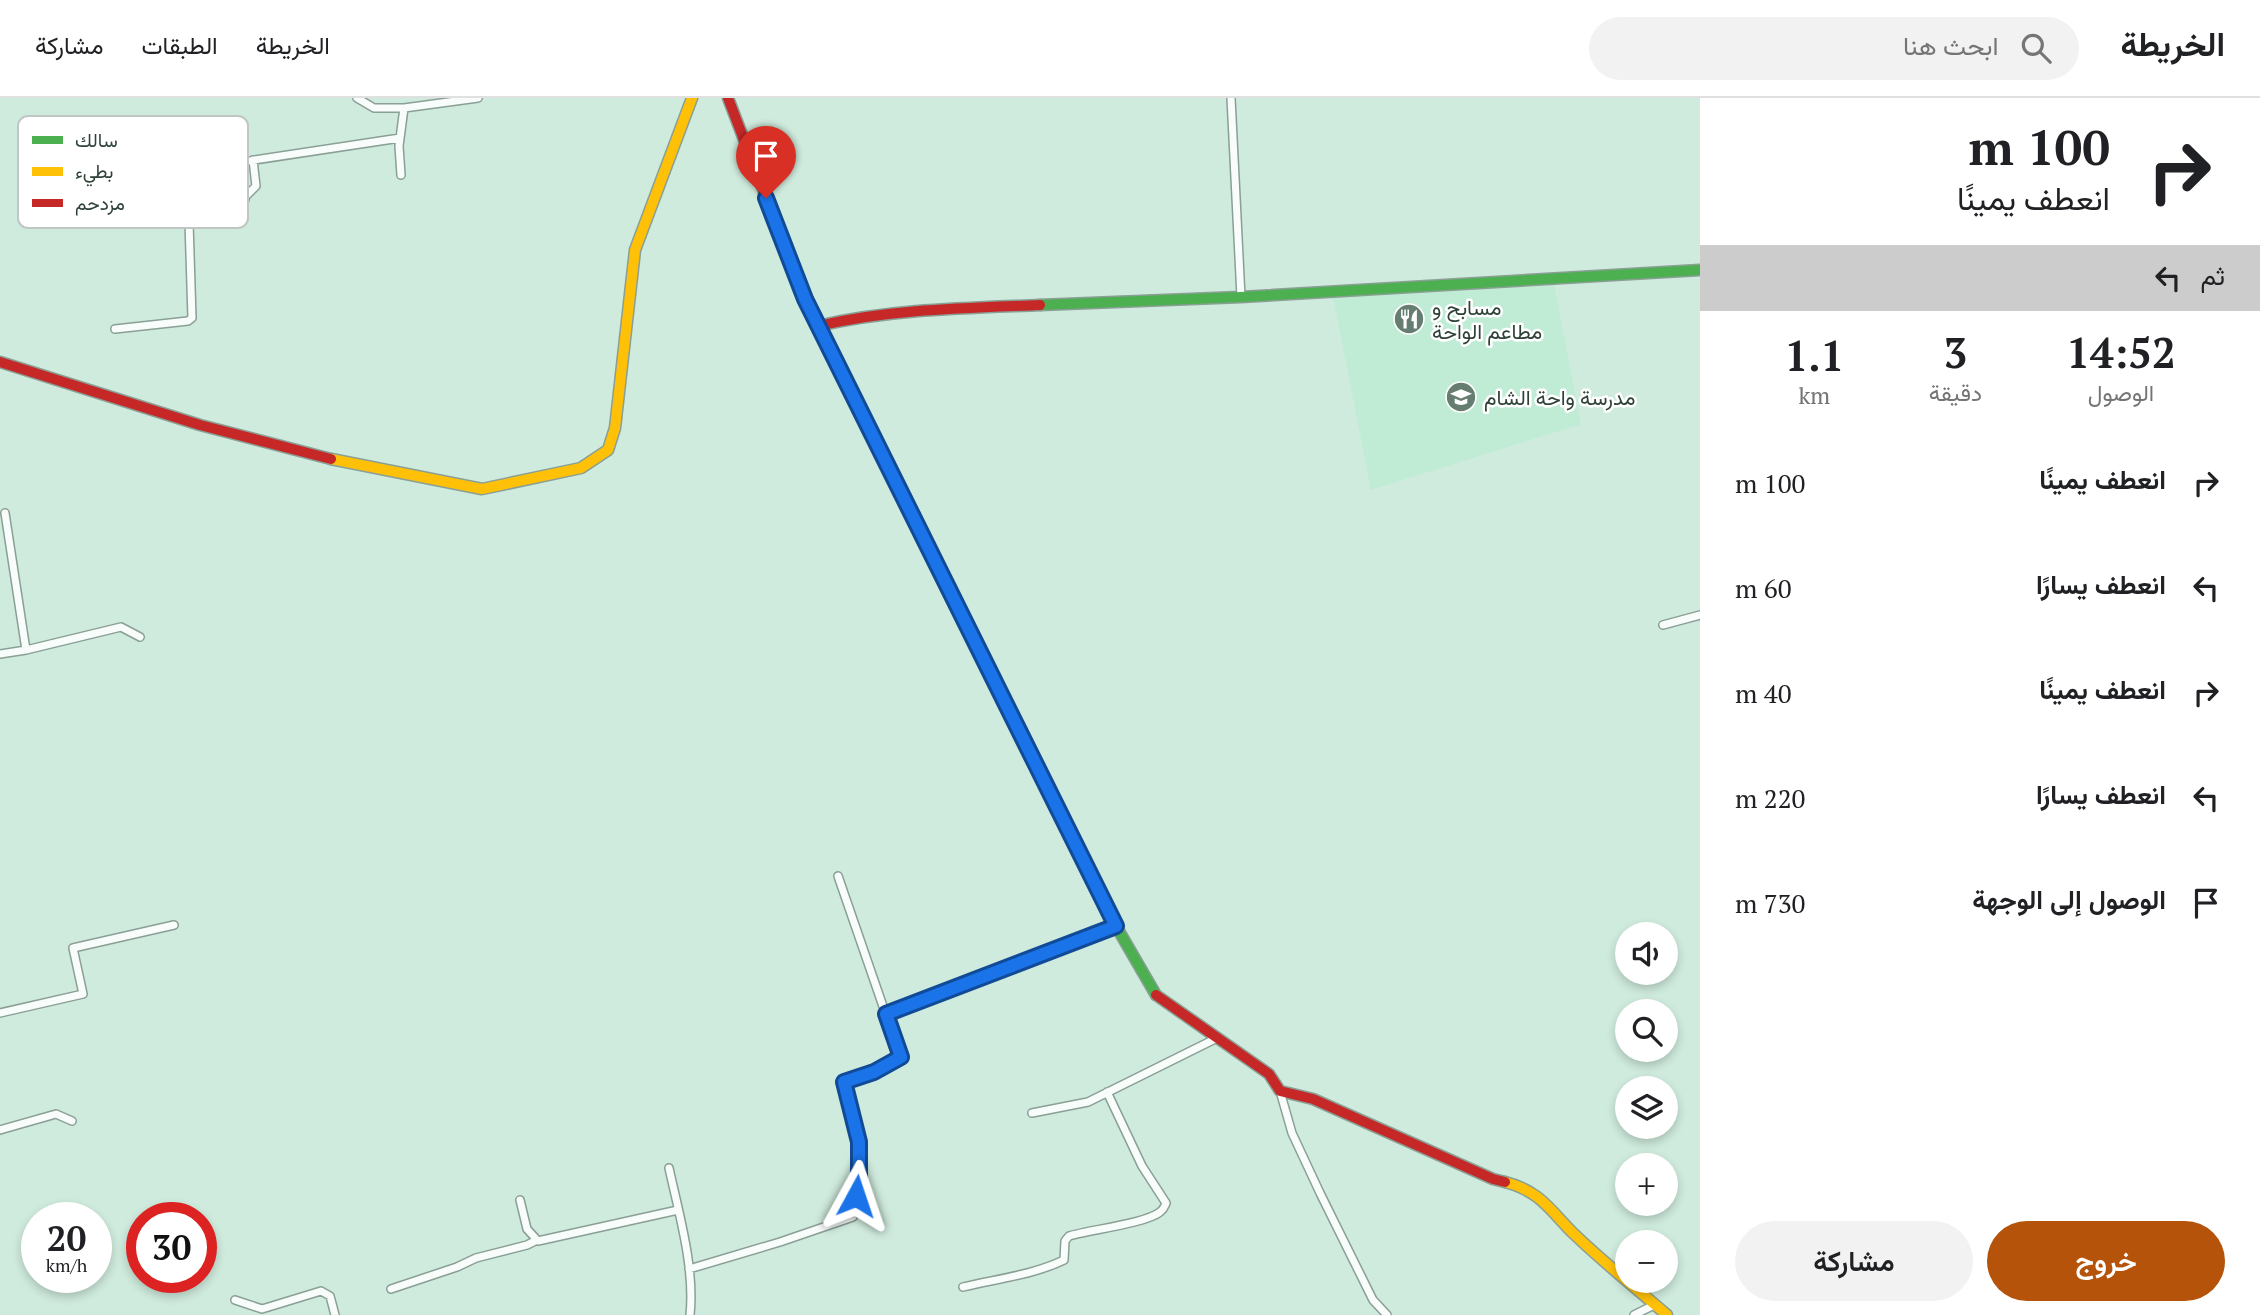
<!DOCTYPE html>
<html lang="ar">
<meta charset="utf-8">
<style>
:root{--surface:#fff;--page:#f2f2f2;--text:#202124;--muted:#757577;--line:#e0e0e0;--accent:#b45309}
body{margin:0;font-family:"PT Serif",Vazirmatn,serif;background:var(--page);color:var(--text);direction:rtl;height:100vh;display:flex;flex-direction:column;font-size:26px;white-space:nowrap}
*{box-sizing:border-box;margin:0}
p{font-size:23px;color:var(--muted)}
.icon{flex:none;width:38px;height:38px;fill:none;stroke:currentColor;stroke-width:2;stroke-linecap:round;stroke-linejoin:round}
.map{position:relative;flex:1;overflow:hidden;direction:ltr}
.side{display:flex;flex-direction:column;background:var(--surface);width:560px}
.side>*{flex:none}
.top-card{background:#fff;color:var(--text);overflow:hidden}
.fabs{position:absolute;left:1615px;top:824px;display:grid;gap:14px}
.fabs a{display:grid;place-items:center;width:63px;height:63px;border-radius:50%;background:var(--surface);box-shadow:0 4px 10px #0003;font-size:35px}
.speed{position:absolute;left:21px;top:1104px;display:flex;gap:14px;font-size:35px;font-weight:700;text-align:center}
.speed>*{display:grid;place-content:center;width:91px;height:91px;border-radius:50%;background:var(--surface);box-shadow:0 4px 10px #0003;line-height:1}
.speed small{font-size:18px;font-weight:400}
.speed .limit{border:10px solid #d22;background:#fff;color:#111}
.pin{position:absolute;display:grid;place-items:center;width:60px;height:60px;color:#fff;margin:-72px -30px;border-radius:50% 50% 50% 0;rotate:-45deg;box-shadow:0 0 7px #0007}
.pin .icon{rotate:45deg}
.me{position:absolute;width:77px;margin:-38px;rotate:5deg;stroke-linejoin:round;filter:drop-shadow(0 0 5px #0008)}
.turn{display:flex;align-items:center;gap:24px;height:147px;padding:0 35px;font-size:32px}
.turn .icon{width:91px;height:91px;stroke-width:2.5}
.turn b{display:block;font-size:49px;line-height:60px}
.then{display:flex;align-items:center;height:66px;padding:0 35px;background:#0003;gap:14px;font-size:26px}
.eta{display:flex;justify-content:space-evenly;align-items:center;height:119px;text-align:center}
.eta b{font-size:42px;font-weight:600;line-height:49px}
.cta{display:flex;gap:14px;margin-top:auto;padding:14px 35px}
.cta a{flex:1;height:80px;border-radius:42px;background:var(--accent);color:#fff;font-size:28px;font-weight:600;line-height:80px;text-align:center}
.cta a+a{background:var(--page);color:var(--text)}
ul{padding:0;list-style:none}
li{display:flex;align-items:center;gap:21px;height:105px;padding:0 35px}
li div{flex:1}
li b{display:block;font-size:26px}
li em{font-style:normal}
header{display:flex;align-items:center;gap:42px;box-sizing:border-box;height:98px;padding:0 35px;background:var(--surface);border-bottom:2px solid var(--line)}
header strong{font-size:33px}
nav{display:flex;gap:38px;margin-inline-start:auto;font-size:24px}
.search{width:490px;height:63px;background:var(--page);display:flex;align-items:center;gap:18px;box-sizing:border-box;padding:0 24px;border-radius:38px;color:var(--muted);font-size:26px}
main{display:flex;flex:1;min-height:0}
.map>svg:first-child{display:block}
.built{fill:#c0ecd6}
.lines{fill:none;stroke-linecap:round;stroke-linejoin:round}
.street-casing{stroke:#8a9f95;stroke-width:10}
.fast-casing{stroke:#8a9f95;stroke-width:13}
.slow-casing{stroke:#8a9f95;stroke-width:13}
.jam-casing{stroke:#8a9f95;stroke-width:13}
.street{stroke:#f8fcfa;stroke-width:7}
.fast{stroke:#4caf50;stroke-width:10}
.slow{stroke:#ffc107;stroke-width:10}
.jam{stroke:#c62828;stroke-width:10}
.route-casing{stroke:#114b97;stroke-width:18}
.route{stroke:#1a73e8;stroke-width:12}
.labels{text-anchor:middle;dominant-baseline:central;stroke-width:5;stroke-linejoin:round;paint-order:stroke}
.poi-label{font-size:21px;fill:#2e4238;stroke:#fff;text-anchor:start}
.key{fill:#fff;stroke:#c0c6c3;stroke-width:2}
.key-label{font-size:19px;fill:#2e4238}
</style>
<header>
<strong>الخريطة</strong>
<div class="search"><svg class="icon" aria-label="search" viewBox="0 0 24 24"><circle cx="10" cy="10" r="6"/><path d="M15 15l6 6"/></svg>ابحث هنا</div>
<nav><a>الخريطة</a><a>الطبقات</a><a>مشاركة</a></nav>
</header>
<main>
<section class="side">
<div class="top-card">
<div class="turn"><svg class="icon" aria-label="right" viewBox="0 0 24 24"><path d="M7 20v-9h11M14 6l5 5-5 5"/></svg><div><b>100 m</b>انعطف يمينًا</div></div>
<div class="then">ثم<svg class="icon" aria-label="left" viewBox="0 0 24 24"><path d="M17 20v-9H6M10 6l-5 5 5 5"/></svg></div>
</div>
<div class="eta">
<div><b>14:52</b><p>الوصول</p></div>
<div><b>3</b><p>دقيقة</p></div>
<div><b>1.1</b><p>km</p></div>
</div>
<ul>
<li><svg class="icon" aria-label="right" viewBox="0 0 24 24"><path d="M7 20v-9h11M14 6l5 5-5 5"/></svg><div><b>انعطف يمينًا</b></div><em>100 m</em></li>
<li><svg class="icon" aria-label="left" viewBox="0 0 24 24"><path d="M17 20v-9H6M10 6l-5 5 5 5"/></svg><div><b>انعطف يسارًا</b></div><em>60 m</em></li>
<li><svg class="icon" aria-label="right" viewBox="0 0 24 24"><path d="M7 20v-9h11M14 6l5 5-5 5"/></svg><div><b>انعطف يمينًا</b></div><em>40 m</em></li>
<li><svg class="icon" aria-label="left" viewBox="0 0 24 24"><path d="M17 20v-9H6M10 6l-5 5 5 5"/></svg><div><b>انعطف يسارًا</b></div><em>220 m</em></li>
<li><svg class="icon" aria-label="arrive" viewBox="0 0 24 24"><path d="M6 21V4h12l-3 4 3 4H6"/></svg><div><b>الوصول إلى الوجهة</b></div><em>730 m</em></li>
</ul>
<div class="cta"><a>خروج</a><a>مشاركة</a></div>
</section>
<div class="map">
<svg width="1700" height="1217" viewBox="0 0 1700 1217">
<rect width="100%" height="100%" fill="#cfebdd"/>
<path class="built" d="M1554,186L1581,326L1371,392L1333,199Z"/>
<g class="lines">
<g class="street-casing">
<path id="street" d="M357,0L374,10H404L478,0
M1231,0L1241,199
M228,66L400,40
M401,77L399,48L404,10
M115,231L188,223L192,220L189,124L240,117L246,98L256,88L253,62
M1663,527L1700,517
M26,552L121,529L140,539
M0,556L26,552L5,415
M838,778L886,917
M0,915L83,896L73,850L174,827
M1280,993L1292,1035L1320,1095L1373,1202L1387,1217
M1032,1015L1088,1004L1217,940
M0,1032L56,1016L72,1023
M669,1070C679,1116 695,1170 690,1217
M520,1102L527,1131L538,1143L678,1112
M689,1171L780,1144L853,1119L859,1078V1044L844,984L874,974L901,959L886,917L1116,828
M963,1189C996,1181 1033,1177 1064,1162L1065,1143L1069,1138C1089,1132 1147,1125 1160,1114C1164,1111 1164,1110 1166,1105L1142,1068L1107,994
M391,1191L457,1169L476,1160L527,1147L537,1142
M235,1202L262,1211L321,1193L330,1198L335,1217
M1634,1217L1654,1207"/>
</g>
<g class="fast-casing">
<path id="fast" d="M1040,207L1241,199L1700,172
M825,242L1116,828L1156,897"/>
</g>
<g class="slow-casing">
<path id="slow" d="M331,361L482,391L581,370L608,352L615,330L635,152L692,0
M1505,1084C1540,1093 1550,1112 1573,1135C1603,1164 1636,1190 1667,1217"/>
</g>
<g class="jam-casing">
<path id="jam" d="M728,0L805,201L825,242
M818,228C890,211 966,210 1040,207
M0,264L200,327L331,361
M1156,897L1269,976L1280,993L1313,1001L1493,1081L1505,1084"/>
</g>
<use href="#street" class="street"/>
<use href="#fast" class="fast"/>
<use href="#slow" class="slow"/>
<use href="#jam" class="jam"/>
</g>
<g class="lines">
<g class="route-casing">
<path id="route" d="M766,100L805,201L1116,828L886,916L901,959L874,974L844,984L859,1044V1078L856,1098"/>
</g>
<use href="#route" class="route"/>
</g>
<defs>
<g id="restaurant-disc" transform="scale(1.575)"><circle r="9.5" fill="#667d72" stroke="#fff"/><path d="M-5-6h1v4h1v-4h1v4h1v-4h1v5L-1.5 .5V6h-2V.5L-5-1ZM5-6V6H3V1.5H1.5Q1.5-4 5-6Z" fill="#fff"/></g>
<g id="school-disc" transform="scale(1.575)"><circle r="9.5" fill="#667d72" stroke="#fff"/><path d="M0-5L7-2L0 1L-7-2ZM-4 1L0 2.5L4 1V4Q0 6-4 4Z" fill="#fff"/></g>
</defs>
<g fill-rule="evenodd">
<use href="#restaurant-disc" x="1409" y="221"/>
<use href="#school-disc" x="1461" y="299"/>
</g>
<g class="labels">
<g class="poi-label">
<text x="1432" y="209">مسابح و<tspan x="1432" dy="24">مطاعم الواحة</tspan></text>
<text x="1484" y="299">مدرسة واحة الشام</text>
</g>
</g>
<rect x="18" y="18" width="230" height="112" rx="10" class="key"/>
<rect x="32" y="38" width="31" height="8" fill="#4caf50"/>
<rect x="32" y="69" width="31" height="9" fill="#ffc107"/>
<rect x="32" y="101" width="31" height="8" fill="#c62828"/>
<g class="key-label">
<text x="75" y="49">سالك</text>
<text x="75" y="80">بطيء</text>
<text x="75" y="112">مزدحم</text>
</g>
</svg>
<div class="fabs">
<a><svg class="icon" aria-label="sound" viewBox="0 0 24 24"><path d="M4 9h4l5-4v14l-5-4H4zM17 9q2 3 0 6"/></svg></a>
<a><svg class="icon" aria-label="search" viewBox="0 0 24 24"><circle cx="10" cy="10" r="6"/><path d="M15 15l6 6"/></svg></a>
<a><svg class="icon" aria-label="layers" viewBox="0 0 24 24"><path d="M12 4l9 5-9 5-9-5zM3 14l9 5 9-5"/></svg></a>
<a>+</a>
<a>−</a>
</div>
<div class="speed"><div>20<small>km/h</small></div><div class="limit">30</div></div>
<div class="pin" style="left:766px;top:100px;background:#d93025"><svg class="icon" aria-label="arrive" viewBox="0 0 24 24"><path d="M6 21V4h12l-3 4 3 4H6"/></svg></div>
<svg class="me" style="left:856px;top:1098px" viewBox="-20 -20 40 40"><path d="M0-17L14 15 0 8-14 15z" fill="#1a73e8" stroke="#fff" stroke-width="4"/></svg>
</div>
</main>
